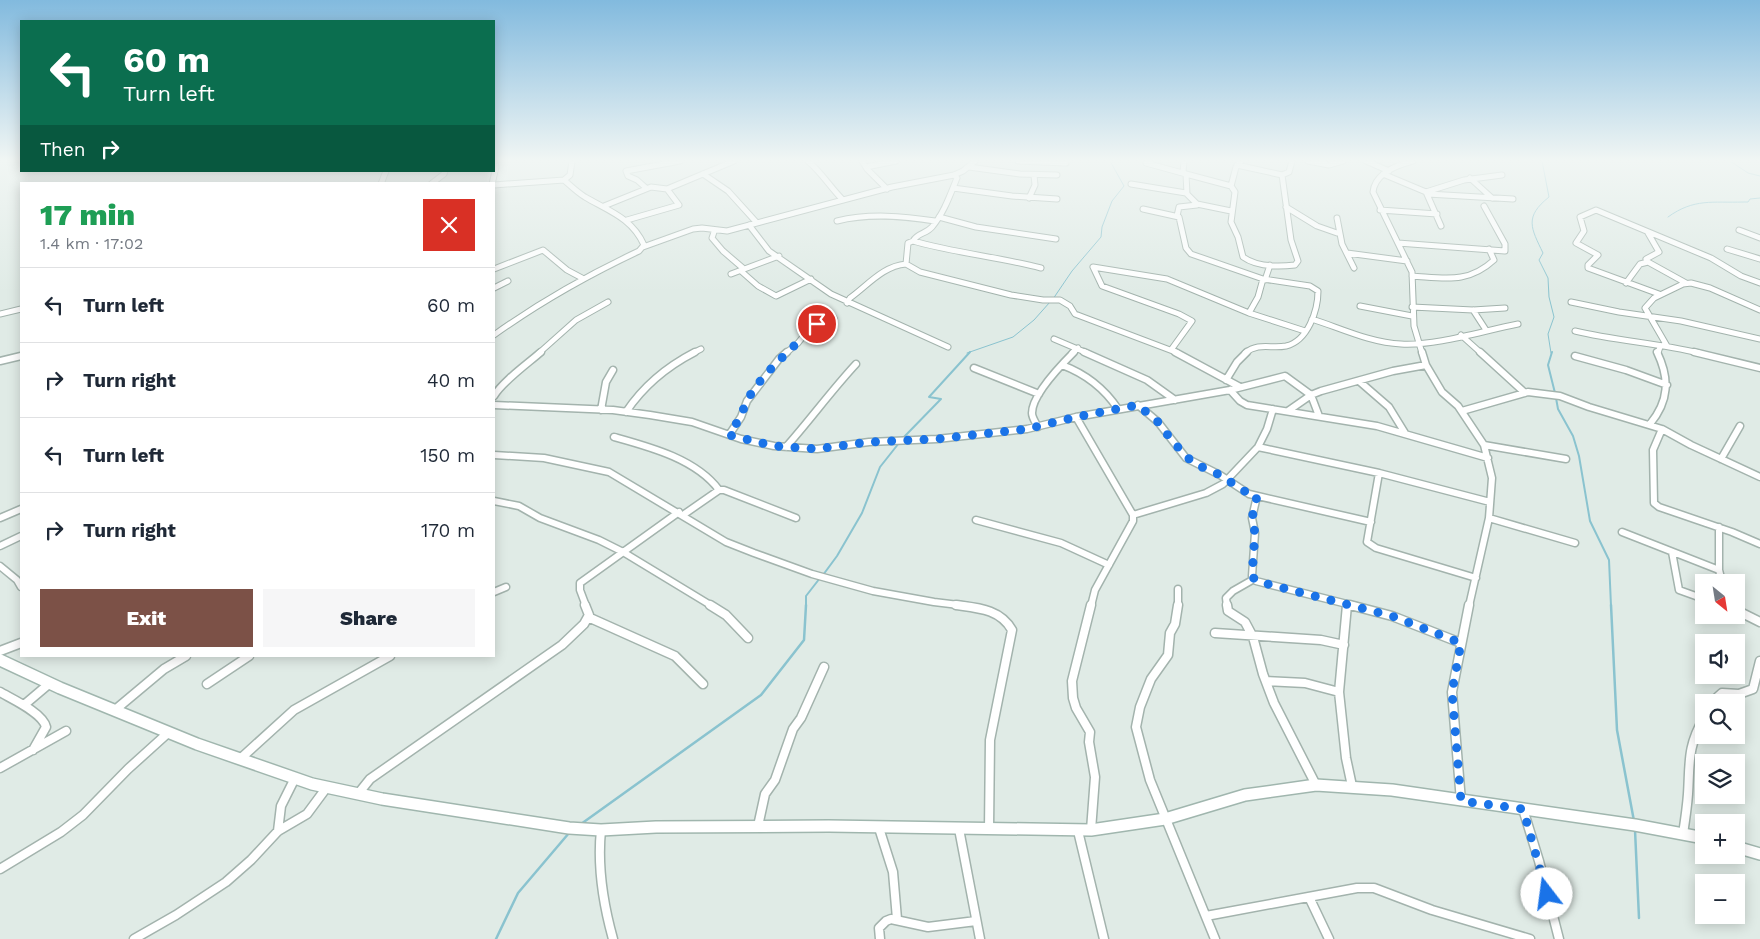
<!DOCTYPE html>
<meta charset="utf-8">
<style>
:root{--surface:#fff;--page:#f6f6f7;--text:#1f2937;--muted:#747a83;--line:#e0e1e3;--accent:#7c5147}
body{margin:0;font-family:"Work Sans",sans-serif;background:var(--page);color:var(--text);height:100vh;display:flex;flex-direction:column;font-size:19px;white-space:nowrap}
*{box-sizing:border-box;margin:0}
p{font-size:16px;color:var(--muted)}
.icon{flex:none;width:28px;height:28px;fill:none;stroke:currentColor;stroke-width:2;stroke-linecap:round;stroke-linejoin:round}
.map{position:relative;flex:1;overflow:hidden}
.details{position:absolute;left:20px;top:182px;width:475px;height:475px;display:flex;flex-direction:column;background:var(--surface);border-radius:0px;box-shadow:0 2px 12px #0003}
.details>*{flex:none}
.banner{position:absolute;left:20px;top:20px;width:475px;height:152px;border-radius:0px;box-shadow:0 2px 12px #0003;background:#0b6e4f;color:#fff;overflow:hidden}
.needle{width:32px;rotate:150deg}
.buttons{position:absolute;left:1695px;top:574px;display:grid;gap:10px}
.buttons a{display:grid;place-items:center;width:50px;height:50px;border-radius:0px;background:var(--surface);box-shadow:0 2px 12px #0003;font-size:25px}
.pin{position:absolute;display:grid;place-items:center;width:42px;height:42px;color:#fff;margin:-21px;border:2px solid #fff;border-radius:50%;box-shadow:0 1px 5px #0007}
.me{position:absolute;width:55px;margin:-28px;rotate:345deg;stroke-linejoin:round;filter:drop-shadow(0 0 4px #0008)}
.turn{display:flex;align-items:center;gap:18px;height:105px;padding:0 20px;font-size:22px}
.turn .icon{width:65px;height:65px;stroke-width:2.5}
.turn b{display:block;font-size:35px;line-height:42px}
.then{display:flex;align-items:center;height:48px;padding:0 20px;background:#0003;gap:10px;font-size:19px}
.round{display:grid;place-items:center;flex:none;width:52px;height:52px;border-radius:0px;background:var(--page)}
.head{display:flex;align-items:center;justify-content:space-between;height:85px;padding:0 20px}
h1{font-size:30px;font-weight:800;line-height:38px;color:#1e9e55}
.button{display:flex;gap:10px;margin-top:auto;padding:10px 20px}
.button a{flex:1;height:58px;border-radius:0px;background:var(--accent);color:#fff;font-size:20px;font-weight:800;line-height:58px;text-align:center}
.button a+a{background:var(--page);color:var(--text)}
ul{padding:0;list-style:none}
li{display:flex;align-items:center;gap:15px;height:75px;padding:0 20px;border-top:1px solid var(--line)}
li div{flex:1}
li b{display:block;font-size:19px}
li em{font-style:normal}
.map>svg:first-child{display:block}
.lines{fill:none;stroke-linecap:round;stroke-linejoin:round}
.stream-far2{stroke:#8ac3cf;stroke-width:1}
.stream-far1{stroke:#8ac3cf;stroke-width:2}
.stream{stroke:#8ac3cf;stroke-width:2.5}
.street-far2-casing{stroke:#a3b3ad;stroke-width:7}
.street-far1-casing{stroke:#a3b3ad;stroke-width:9}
.street-casing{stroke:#a3b3ad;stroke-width:11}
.secondary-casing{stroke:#a0b6ae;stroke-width:14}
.street-far2{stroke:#fff;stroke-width:5}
.street-far1{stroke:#fff;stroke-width:6}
.street{stroke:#fff;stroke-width:8}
.secondary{stroke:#fff;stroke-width:11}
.route{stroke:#1a73e8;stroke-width:9;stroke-dasharray:0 16.2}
</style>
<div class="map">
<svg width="1760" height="939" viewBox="0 0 1760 939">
<rect width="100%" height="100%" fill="#e0ebe6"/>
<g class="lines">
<path class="stream-far2" d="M1542,161L1549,197C1524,217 1531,228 1543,253L1539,260L1548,278L1549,297L1554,317L1548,334L1551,353
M1730,161L1748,173L1760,176
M1668,217C1694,198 1713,203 1743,202H1748L1750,199L1760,198
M1053,299L1072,271L1101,237L1102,227L1112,201L1124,186L1110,161
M967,353L1013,337L1034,320L1050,302"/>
<path class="stream-far1" d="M1552,352L1548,365L1555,393
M1556,398L1558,409L1573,436L1579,456L1590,521L1609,560L1611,606
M903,438L941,399L929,397L970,352
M823,575L837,556L862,513L880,467L899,443
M806,606V596L820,578"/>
<path class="stream" d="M1611,605L1617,730L1634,821
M581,824L761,695L804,640L806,605
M1635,830L1639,918
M496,939L518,893L569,833"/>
<g class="street-far2-casing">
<path id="street-far2" d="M808,161C822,173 830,187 843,200
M862,161L867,169L887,189
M1018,161L1066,163
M1184,161L1183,172L1186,174L1231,186
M1241,161L1236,167L1231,186L1235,192L1231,222L1238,237L1243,257C1257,267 1278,267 1295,265L1298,261L1291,240L1282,175L1289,172L1292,161
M1308,161L1329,165L1343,161
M1366,161L1389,171
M1413,161C1397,165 1375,173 1373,192L1412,272L1414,326L1422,353
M1146,163L1186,174L1187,194L1197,204L1231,211
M1237,165L1282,175
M866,167L896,161
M969,167L1020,174L1057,175
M703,174L728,191L757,223
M1383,174L1426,192L1441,226
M954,175L957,178C950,195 944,213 932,227C926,234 917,233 913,241C955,253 999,257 1041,268
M1470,178L1492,198
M564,180L570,175L572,161
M381,184L386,171
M431,184L444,174L445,171
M492,184L496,167L495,161
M1131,184L1186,193
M494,185L564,180C571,186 577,192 585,197C609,211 632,218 644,245L639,251C588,275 540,302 494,335
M646,188L637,180L628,176L626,171L680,161
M953,188L1012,196L1057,199
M1426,192L1464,180L1502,175
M1428,194L1513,199
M1029,198L1035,185L1034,175
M604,206L651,187L667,189
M1286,207L1317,226L1337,233
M1143,209L1179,217L1186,248L1191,254L1263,279L1310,286L1318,291C1318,310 1308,341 1286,346C1271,349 1259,342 1245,353
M1380,210L1437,214
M1177,216L1179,207L1197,205
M939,217L976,227L1056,239
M1337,218L1342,244L1354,268
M627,220L679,205L667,189L734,161
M837,221C869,213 903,216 935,221
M749,225L769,251L831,294L948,347
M1739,230L1760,238
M714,232L712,238L723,251L744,269
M1648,233L1659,252L1646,259L1648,262L1686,283
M913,241L908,243L906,264L920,272L1011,295L1043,300H1060L1070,306L1075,314L1178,353
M1398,243L1505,251V244L1484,206
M643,247L693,229L702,228L727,231L892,187L954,175L963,171L975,161
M1727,249L1760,259
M1347,253L1407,261
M494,269L543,250L567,270L582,278
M741,271L758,286L776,296L811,279
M731,274L779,256
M1412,276C1445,278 1468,284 1494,260L1489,249
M1265,280L1270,265
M1626,283L1640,264L1648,262
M494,288L508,281
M1659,294L1588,268V265L1598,255L1576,243L1584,231L1580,217L1596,210L1711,258L1741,276L1760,283
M1571,302L1619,312L1681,321L1760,339
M847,303L850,298C868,285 883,266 906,264
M1360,306L1412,316
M1412,307L1473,310L1505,308
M1473,310L1486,330
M1249,313L1258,297L1263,279
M0,314L21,309
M1312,319C1340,328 1371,343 1401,344C1436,346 1482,331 1518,324
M1575,331C1616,341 1658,343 1699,353
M1461,335L1481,353
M1054,339L1087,353
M1667,346L1645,308L1654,298L1683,284L1691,283L1710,288L1760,310
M1171,350L1192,321L1179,314L1102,286L1093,267L1167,279L1249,313L1305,331
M539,353L576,320L608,302
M693,353L701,349
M786,353L798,343L810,328L834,318
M1072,353L1078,348
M1658,353L1660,347"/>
</g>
<g class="street-far1-casing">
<path id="street-far1" d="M1084,352L1147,380L1175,400
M1175,352L1240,387
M1422,352L1426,365L1442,392L1458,406L1484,445L1492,478L1489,518L1469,606
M1480,352L1525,393
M1694,352L1760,368
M1575,356L1626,370L1667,385
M0,361L21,356
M1062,365C1086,374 1104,388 1118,409
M974,368L1039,394
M1226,380L1237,362L1247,352
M1359,381L1389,407L1405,433
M1230,390L1240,401L1247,405L1377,426L1488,458
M494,396C502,382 527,364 541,352
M494,405L613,410L650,415L692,422L741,439L774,446L817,449L869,442L937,439L1027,429L1076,417L1230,390L1285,376L1311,395L1319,416
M1138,405L1158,422L1186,458L1220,475L1249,494L1371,522
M601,410L606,382L613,370
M1288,411L1311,395L1321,391L1393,371L1426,365
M1462,411L1528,392L1560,396L1589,407L1662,429L1691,445L1760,477
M626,412C644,385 666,367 695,352
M1076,417L1133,515V521L1095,590L1091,606
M1650,424C1669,401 1670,379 1657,352
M1038,427C1036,423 1032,418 1032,413C1032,395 1062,364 1074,352
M1662,429L1653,450L1654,503L1659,507L1732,532L1760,544
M729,435L741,417L747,401L779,359L787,352
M614,437C650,447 696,459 719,490
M1484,445L1566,459
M786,447C810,420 831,391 856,364
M1258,447L1379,473L1490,502
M494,455L544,458L609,472L726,542L754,553L812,574L873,591L934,602L967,606
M1721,459L1740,426
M1379,473L1367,542L1376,548L1476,578
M1257,496L1252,518L1255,533L1252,576L1256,581L1355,606
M494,501L519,506L540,518L599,540L623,552L712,606
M683,515L719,490H724L796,518
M1133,515L1206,493L1223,484L1258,447L1267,429L1273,409
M0,518L21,509
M1489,518L1575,543
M976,520L1061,543L1109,565
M1719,527V570L1722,582
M1622,532L1719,570
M0,546L21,536
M1672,552L1679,590L1704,599
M0,566L17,580L21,587
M1178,589V606
M494,592L506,587
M586,606L580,590V583L679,512
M1227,606L1226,598L1233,591L1254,579"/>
</g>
<g class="street-casing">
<path id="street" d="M710,605L726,615L748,638
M956,605C978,608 1000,609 1012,630L990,740L989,829
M1178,605L1175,624L1170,633L1168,655L1151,679L1140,707L1136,727L1150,780L1215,939
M1227,605L1228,611L1245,622L1253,637L1263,674L1274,703L1316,785
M1347,605L1339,692L1346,758L1352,786
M1350,605L1392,616L1461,643
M1736,610L1760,622
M588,617L675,656L703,684
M1215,633L1321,640L1344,645
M0,651L21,643
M1266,681L1305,683L1339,692
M207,684L249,656
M0,692C12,699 43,713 46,727L33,750
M1712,702L1722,693L1739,694L1753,689L1760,661
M24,705L50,683
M115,710L164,669L186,656
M240,759L294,710L390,656
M0,768L66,731
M358,794L370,779L562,645L584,624L589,615L585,605
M1461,801L1452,692L1469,605
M1523,809L1539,861L1559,939
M758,826L765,794L775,780L793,729L801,718L824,667
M879,828L893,872L897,919
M959,829L980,939
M601,830C597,868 603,903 613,939
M1091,830L1095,777L1089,742L1090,732L1076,708L1073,698L1072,681L1091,605
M278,831L281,806L295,778
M1078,831L1104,939
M1683,834C1685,821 1687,808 1688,794C1690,764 1687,746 1704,718
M0,869L61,832L83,815L128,769L169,732
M1309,897L1329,939
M1206,916L1357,888H1374L1432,910L1530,939
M134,939L176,915L226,882L251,860L278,831L307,814L327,787
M880,939L879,928L886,921L891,919L928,927L976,921"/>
</g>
<g class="secondary-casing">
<path id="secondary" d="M0,660L60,688L197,744L312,784L382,799L569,828L601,830L656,827L829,826L1091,830L1165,819L1245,795L1316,785L1392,790L1635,825L1704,838
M1736,847L1760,854"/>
</g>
<use href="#street-far2" class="street-far2"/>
<use href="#street-far1" class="street-far1"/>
<use href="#street" class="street"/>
<use href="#secondary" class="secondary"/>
</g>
<linearGradient id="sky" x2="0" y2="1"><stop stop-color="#82bade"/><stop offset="0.55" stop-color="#f1f6f4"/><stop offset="1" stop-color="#f1f6f4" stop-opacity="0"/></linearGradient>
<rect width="1760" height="292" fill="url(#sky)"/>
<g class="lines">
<path class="route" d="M817,324C808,328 805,336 798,342C781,359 758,379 747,401C741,415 738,422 729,435L774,446L817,449L869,442L937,439L1027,429L1076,417L1138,405L1158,422L1173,442L1193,463L1220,475L1249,494L1257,496L1252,518L1255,533L1252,576L1256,581L1392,616L1461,643L1452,692L1461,801L1523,809L1547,894"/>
</g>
</svg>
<div class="buttons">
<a><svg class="needle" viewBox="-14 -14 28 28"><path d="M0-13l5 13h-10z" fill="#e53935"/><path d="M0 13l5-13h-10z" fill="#747a83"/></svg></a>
<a><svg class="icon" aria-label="sound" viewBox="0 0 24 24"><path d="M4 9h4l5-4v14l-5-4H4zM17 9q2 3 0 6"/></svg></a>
<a><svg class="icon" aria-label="search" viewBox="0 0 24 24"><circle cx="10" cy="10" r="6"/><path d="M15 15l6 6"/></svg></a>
<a><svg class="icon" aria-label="layers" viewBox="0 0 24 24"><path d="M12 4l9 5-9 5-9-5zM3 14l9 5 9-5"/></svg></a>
<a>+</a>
<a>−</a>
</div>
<div class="pin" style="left:817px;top:324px;background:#d93025"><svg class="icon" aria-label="arrive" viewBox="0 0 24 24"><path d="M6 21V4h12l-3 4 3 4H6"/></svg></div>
<svg class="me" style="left:1547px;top:894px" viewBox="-20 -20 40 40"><circle r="19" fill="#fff"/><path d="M0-13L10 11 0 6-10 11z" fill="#1a73e8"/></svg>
<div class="banner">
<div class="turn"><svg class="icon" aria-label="left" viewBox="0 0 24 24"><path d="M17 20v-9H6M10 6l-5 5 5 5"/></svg><div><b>60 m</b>Turn left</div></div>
<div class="then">Then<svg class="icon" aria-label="right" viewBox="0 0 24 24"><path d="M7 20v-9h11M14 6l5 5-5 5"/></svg></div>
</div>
<section class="details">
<div class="head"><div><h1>17 min</h1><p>1.4 km · 17:02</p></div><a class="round" style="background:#d93025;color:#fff"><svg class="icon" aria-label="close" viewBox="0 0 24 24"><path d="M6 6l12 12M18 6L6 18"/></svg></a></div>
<ul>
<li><svg class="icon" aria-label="left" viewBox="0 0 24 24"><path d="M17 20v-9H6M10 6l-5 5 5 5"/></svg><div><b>Turn left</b></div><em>60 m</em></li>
<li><svg class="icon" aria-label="right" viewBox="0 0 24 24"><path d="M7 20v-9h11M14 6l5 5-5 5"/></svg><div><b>Turn right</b></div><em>40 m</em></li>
<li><svg class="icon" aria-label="left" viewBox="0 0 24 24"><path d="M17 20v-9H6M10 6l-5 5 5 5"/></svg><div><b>Turn left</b></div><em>150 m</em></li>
<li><svg class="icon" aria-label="right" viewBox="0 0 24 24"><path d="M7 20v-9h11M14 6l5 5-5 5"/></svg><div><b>Turn right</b></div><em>170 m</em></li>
</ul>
<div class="button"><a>Exit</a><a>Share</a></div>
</section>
</div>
